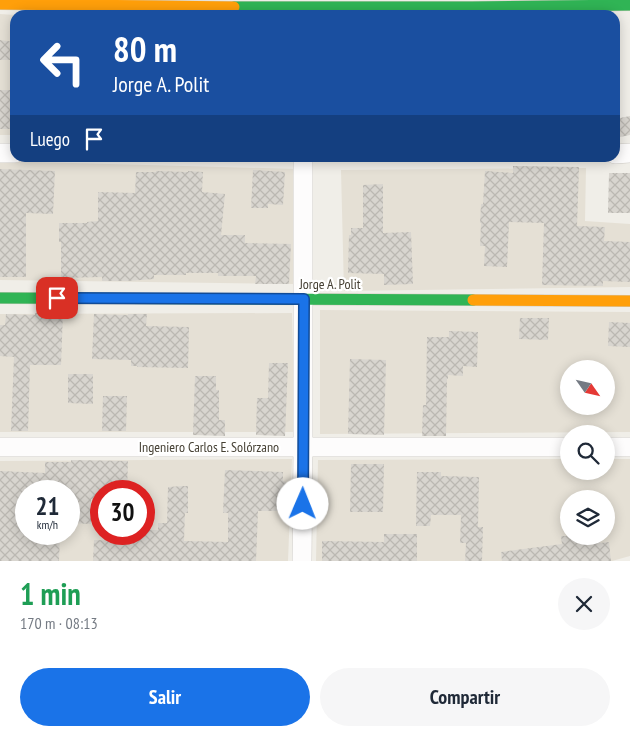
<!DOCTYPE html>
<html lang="es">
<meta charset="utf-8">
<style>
:root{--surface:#fff;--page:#f6f6f7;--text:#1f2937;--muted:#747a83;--accent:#1a73e8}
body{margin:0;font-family:"PT Sans Narrow",sans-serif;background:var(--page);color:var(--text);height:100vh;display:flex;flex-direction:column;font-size:19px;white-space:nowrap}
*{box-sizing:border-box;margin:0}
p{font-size:16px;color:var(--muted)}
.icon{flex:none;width:28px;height:28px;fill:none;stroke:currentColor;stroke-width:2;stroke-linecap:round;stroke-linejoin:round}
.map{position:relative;height:561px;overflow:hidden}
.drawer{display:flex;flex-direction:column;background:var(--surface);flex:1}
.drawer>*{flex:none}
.top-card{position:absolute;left:10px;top:10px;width:610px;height:152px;border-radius:15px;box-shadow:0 2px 12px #0003;background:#1a4fa0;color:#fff;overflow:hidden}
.needle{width:32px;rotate:124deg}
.fabs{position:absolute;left:560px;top:360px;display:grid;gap:10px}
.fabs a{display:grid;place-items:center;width:55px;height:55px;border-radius:50%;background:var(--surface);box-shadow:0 2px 12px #0003;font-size:25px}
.speed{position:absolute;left:15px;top:480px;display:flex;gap:10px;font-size:25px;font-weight:700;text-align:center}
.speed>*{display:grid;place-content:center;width:65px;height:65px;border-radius:50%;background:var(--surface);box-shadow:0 2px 12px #0003;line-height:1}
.speed small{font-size:12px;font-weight:400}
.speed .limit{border:8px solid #d22;background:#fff;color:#111}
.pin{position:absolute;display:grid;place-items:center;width:42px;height:42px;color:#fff;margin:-21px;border-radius:10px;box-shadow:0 2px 8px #0006}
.me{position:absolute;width:55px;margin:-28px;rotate:1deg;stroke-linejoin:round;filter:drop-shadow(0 0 4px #0008)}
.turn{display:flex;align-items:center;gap:18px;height:105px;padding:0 20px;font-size:22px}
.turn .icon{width:65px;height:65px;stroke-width:2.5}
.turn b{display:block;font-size:35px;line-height:42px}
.then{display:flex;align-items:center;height:48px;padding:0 20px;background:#0003;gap:10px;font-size:19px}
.round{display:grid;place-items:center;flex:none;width:52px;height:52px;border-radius:26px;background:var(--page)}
.head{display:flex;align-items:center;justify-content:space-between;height:85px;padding:0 20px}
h1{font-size:30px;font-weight:600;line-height:38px;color:#1e9e55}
.action{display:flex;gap:10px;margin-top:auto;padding:10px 20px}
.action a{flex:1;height:58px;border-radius:30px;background:var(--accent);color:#fff;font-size:20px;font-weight:600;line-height:58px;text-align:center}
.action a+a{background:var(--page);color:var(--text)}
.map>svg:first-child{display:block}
.residential{fill:#e5e0d5;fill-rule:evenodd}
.building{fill:url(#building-cross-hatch)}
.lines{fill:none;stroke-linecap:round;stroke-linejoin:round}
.street-casing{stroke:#cdcac4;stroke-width:20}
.fast-casing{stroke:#d0cbbf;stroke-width:12}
.slow-casing{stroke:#d0cbbf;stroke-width:12}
.street{stroke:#fdfcfc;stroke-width:19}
.fast{stroke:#30b455;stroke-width:11}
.slow{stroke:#ff9f0a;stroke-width:11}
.route-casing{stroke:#114b97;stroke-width:12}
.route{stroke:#1a73e8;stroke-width:9}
.labels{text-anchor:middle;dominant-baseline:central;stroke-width:4.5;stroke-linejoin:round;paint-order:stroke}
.street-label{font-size:14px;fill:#464034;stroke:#fff}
</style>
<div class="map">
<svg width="630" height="561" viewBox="0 0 630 561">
<defs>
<pattern id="building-cross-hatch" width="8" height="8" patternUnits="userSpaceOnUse" patternTransform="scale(1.25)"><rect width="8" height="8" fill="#d8d5cf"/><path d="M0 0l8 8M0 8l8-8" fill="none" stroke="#bbb8b2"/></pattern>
</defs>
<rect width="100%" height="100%" fill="#f0eee8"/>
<path class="residential" d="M0,14L15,15V135H0Z
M0,161L296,169L294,284L0,280Z
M586,168L585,221L630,224V287L344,291L341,170Z
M320,310L630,312V432L320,434ZM569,369H606V406H569Z
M292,313L295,432H0V314Z
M292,459L288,561H0V461ZM26,491H69V534H26ZM101,491H144V534H101Z
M569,459V471H606V459H630V556L612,561H316L318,460ZM569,499H606V536H569Z"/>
<path class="building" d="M0,40L15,42V60H0Z
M0,90H15V129H0Z
M630,116V135L615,138V119Z
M513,166L579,167L577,226L605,227L604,241L630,242V282L603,281V286L542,285L544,223L509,222L507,267L484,266L485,246H480L481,223H480L481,204H483L485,171L513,173Z
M0,169L55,171L53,214L26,213V277H0Z
M253,170L285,172L283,205L268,204V208H251Z
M156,171L188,172V171L203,172L202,192L225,194L221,235H245V243L291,244L289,284H255L256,276H218V273H186V275H154V279L128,281H102V277L61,278V242H59V223H87V222L98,221V192L135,193L136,172H156Z
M609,173H630V213H608Z
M383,184V233L411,232L413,284L384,285V274L348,273L349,235H351V228H363V185Z
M35,313H63L61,365H30L28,431H11L14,357L0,356V325H5L6,314L35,315Z
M94,314L128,315V314H147L146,326L189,327L188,368L137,367V366H131V360L92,359Z
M520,318H549L548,340L519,339Z
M609,322L630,323V347L608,346Z
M449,331L478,332L477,367L463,366V376L448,375V379H447L446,436H422L423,405H426L427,337H449Z
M350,359L386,360L384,435L348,434Z
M269,363H288L285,436L256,435L257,398H268Z
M68,374H93V404L68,403Z
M195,376H216V390H219V420H225V436L193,435Z
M103,396H127L126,431H102Z
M71,460L128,461L127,491H101V498L91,499V524L69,523V491H26V537H60L59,561H0V471L45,473V462H71Z
M351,464H384L383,512H350Z
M225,470L283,472V481L286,482L285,502H283L282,511H258L256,561H93L94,540L124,541L125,534H144V530H158V523H167L168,487L183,486H188V513H185L184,541L228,542V513H223Z
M417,472H441V476L479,477L478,527H483L482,561H465L466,543H460L461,515H431L430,526H416Z
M384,534H417V561H322V541L384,542Z
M561,536H600V543L609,542L611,561H502L501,552L562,544Z"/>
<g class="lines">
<g class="street-casing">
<path id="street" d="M0,153H15
M615,154L630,153
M0,447H569
M606,447H630
M302,561L303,446V158"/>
</g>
<g class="fast-casing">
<path id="fast" d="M234,7H472L630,5
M0,298L473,300"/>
</g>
<g class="slow-casing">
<path id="slow" d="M0,4L234,7
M473,300L630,301"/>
</g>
<use href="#street" class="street"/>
<use href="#fast" class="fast"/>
<use href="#slow" class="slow"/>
</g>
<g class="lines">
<g class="route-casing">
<path id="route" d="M57,298L304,299L303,504"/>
</g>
<use href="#route" class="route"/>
</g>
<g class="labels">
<g class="street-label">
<text x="330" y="284">Jorge A. Polit</text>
<text x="209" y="447">Ingeniero Carlos E. Solórzano</text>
</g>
</g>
</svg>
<div class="fabs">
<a><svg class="needle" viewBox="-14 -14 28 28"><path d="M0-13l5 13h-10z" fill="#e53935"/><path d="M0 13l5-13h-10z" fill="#747a83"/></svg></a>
<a><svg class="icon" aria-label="search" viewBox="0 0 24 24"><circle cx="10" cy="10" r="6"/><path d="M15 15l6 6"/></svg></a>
<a><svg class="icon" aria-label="layers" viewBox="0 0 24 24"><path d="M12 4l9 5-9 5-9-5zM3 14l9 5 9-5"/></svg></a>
</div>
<div class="speed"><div>21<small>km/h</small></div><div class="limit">30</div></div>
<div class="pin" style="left:57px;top:298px;background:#d93025"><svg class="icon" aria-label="arrive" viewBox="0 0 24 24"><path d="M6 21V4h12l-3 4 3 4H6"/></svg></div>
<svg class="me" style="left:303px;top:504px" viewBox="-20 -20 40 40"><circle r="19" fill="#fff"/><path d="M0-13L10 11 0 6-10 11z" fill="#1a73e8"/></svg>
<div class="top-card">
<div class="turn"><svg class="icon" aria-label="left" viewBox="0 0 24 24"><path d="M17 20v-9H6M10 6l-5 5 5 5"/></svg><div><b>80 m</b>Jorge A. Polit</div></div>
<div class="then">Luego<svg class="icon" aria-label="arrive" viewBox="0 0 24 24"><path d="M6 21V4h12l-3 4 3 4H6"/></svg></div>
</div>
</div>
<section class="drawer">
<div class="head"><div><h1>1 min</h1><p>170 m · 08:13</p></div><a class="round"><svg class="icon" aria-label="close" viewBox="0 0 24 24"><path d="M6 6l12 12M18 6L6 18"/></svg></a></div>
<div class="action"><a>Salir</a><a>Compartir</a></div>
</section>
